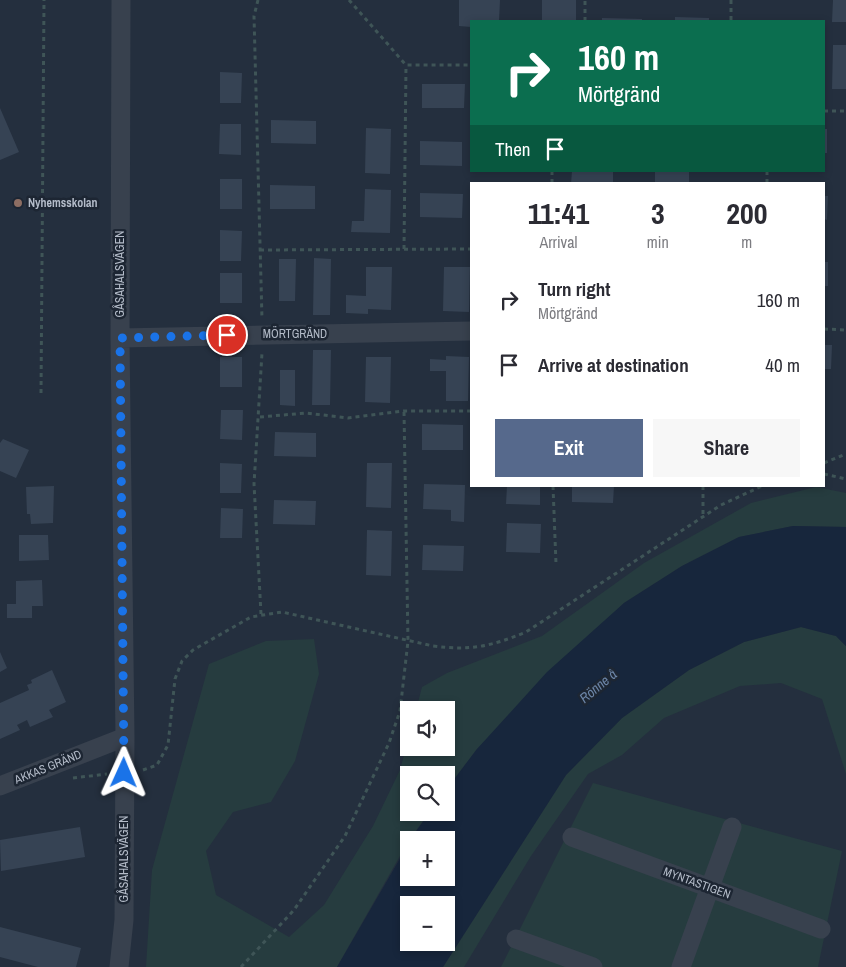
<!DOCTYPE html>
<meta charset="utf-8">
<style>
:root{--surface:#fff;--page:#f7f7f7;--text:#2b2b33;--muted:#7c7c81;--accent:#56698c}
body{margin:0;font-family:"Archivo Narrow",sans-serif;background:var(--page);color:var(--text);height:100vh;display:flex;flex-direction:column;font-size:19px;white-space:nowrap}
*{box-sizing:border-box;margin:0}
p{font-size:16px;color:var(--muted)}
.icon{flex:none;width:28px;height:28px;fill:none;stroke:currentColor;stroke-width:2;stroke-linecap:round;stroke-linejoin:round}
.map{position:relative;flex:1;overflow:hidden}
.drawer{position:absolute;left:470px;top:182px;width:355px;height:305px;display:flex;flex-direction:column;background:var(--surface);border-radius:0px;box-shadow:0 2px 8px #0003}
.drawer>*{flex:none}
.banner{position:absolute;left:470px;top:20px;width:355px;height:152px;border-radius:0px;box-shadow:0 2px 8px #0003;background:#0b6e4f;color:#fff;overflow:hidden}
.tools{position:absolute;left:400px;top:701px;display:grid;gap:10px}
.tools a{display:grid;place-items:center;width:55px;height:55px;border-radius:0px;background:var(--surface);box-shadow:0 2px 8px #0003;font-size:25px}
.pin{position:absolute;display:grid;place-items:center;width:42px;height:42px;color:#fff;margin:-21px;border:2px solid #fff;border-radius:50%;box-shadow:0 1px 5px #0007}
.me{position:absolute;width:55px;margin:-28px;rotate:1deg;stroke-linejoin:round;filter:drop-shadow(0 0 4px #0008)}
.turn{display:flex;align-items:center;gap:18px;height:105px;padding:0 25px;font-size:22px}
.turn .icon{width:65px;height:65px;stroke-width:2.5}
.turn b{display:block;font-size:35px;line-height:42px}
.then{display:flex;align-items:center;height:48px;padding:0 25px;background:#0003;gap:10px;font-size:19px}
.eta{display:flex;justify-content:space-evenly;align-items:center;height:85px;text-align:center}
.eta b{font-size:30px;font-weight:700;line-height:35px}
.primary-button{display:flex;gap:10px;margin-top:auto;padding:10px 25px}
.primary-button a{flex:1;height:58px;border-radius:0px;background:var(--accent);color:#fff;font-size:20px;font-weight:700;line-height:58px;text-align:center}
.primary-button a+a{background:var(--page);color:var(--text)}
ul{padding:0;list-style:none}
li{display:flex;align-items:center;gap:15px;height:65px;padding:0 25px}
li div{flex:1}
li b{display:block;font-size:19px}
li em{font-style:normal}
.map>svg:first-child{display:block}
.green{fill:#263c3f}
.water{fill:#17263c;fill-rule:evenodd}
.building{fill:#364354}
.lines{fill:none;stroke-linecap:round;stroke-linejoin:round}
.path{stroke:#3f5557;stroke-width:3;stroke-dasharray:4 4;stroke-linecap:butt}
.minor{stroke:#38414e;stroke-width:19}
.route{stroke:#1a73e8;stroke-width:9;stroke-dasharray:0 16.2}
.education-dot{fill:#8d6e63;stroke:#1d2633;stroke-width:2}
.labels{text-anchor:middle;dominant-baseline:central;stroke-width:5;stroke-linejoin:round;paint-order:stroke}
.poi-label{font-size:12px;font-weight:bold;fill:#b4bcc9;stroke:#1d2633;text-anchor:start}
.street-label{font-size:12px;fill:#b4bcc9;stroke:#1d2633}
.water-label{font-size:14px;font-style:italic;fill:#6d86a8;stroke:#1d2633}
</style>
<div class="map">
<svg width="846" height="967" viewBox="0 0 846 967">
<rect width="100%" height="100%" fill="#242f3e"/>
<path class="green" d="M816,487L846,493V527L793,526L739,537L682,566L624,603L477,749L446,790V775H409V812L429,813L409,840L337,967H146L152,870L209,664L266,641L314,639L319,674L295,761L271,802L233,812L206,851L216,895L289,937L324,905L373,826L400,770L409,736V748H446V710H416L422,687L447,673L542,636L644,563L751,503Z
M801,627L836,636L846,646V774L822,699L781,683L740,686L664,718L622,755L588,774L531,856L464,967H443L566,775L622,718L689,670L744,642Z
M593,783L842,851L818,967H501Z"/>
<path class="water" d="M793,526L846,527V646L836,636L801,627L744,642L689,670L622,718L566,775L443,967H337L409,843V878H446V840H410L429,813L446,812V790L477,749L547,672L624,603L682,566L739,537ZM409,905H446V942H409Z"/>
<path class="building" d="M459,0H500L499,21H471V27L459,26Z
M542,0H576V21H542Z
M833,0H846V22H832Z
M675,17L709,18V21H675Z
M602,18L642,19V21H602Z
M833,45H846V89H832Z
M220,72L242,73L241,103H220Z
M422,84H465L464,108H422Z
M0,108L19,152L0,160Z
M271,120L316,121V144L271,143Z
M220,124H241V155L219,154Z
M366,128L391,129L390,174L365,173Z
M824,129H827V153H824Z
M420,141L462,142V166L420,165Z
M572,171H613V184H571Z
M655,171H689V184H655Z
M220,179H242V209H220Z
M270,185L315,186V209H270Z
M365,189L391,190L390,233L351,232L352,221H364Z
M420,193L463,194L462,218L420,217Z
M824,196H828L827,220L824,219Z
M220,230L242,231L241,261H220Z
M314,258L331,259L330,315H313Z
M279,259H296L295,301H279Z
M824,262H828V286H824Z
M366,267H392L391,310L368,309V314L346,313V295L366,296Z
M444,267H470L469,312L443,311Z
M220,273H242V303H220Z
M824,345H832L831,369H824Z
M313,350H331L330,405H312Z
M446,356L469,357L468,401H446V371H430V359L446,360Z
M220,357H242V387H220Z
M366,357H391L390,403L365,402Z
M280,370H295V406L280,405Z
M221,410H243L242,440L220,439Z
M422,424L463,425V450H422Z
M275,432L316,433V457L274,456Z
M3,439L29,450L16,478L0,471V443Z
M220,463L242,464L241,493H220Z
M367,463H392L391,508L366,507Z
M424,484L465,485L464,522L451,521V510L423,509Z
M54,486L53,523L31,524L30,514H27L26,487Z
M507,486H540V505L506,504Z
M572,486H614L613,503L572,502Z
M274,500L316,501L315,525L273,524Z
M221,508L243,509L242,538H220Z
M507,523L541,524L540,553L506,552Z
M367,530L392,531L391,576L366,575Z
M19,535H48L49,560L19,561Z
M423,545L464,546L463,571L422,570Z
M42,580L43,606H32V618H7V604H16V581Z
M0,652L7,668L0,672Z
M52,670L66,702L49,710L53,717L30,727L27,720L17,725L20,730L0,739V703L29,690L27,685L32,683L31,680Z
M80,827L85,857L1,871L0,840Z
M0,927L81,948L76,967H38L0,957Z"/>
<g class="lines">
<path class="path" d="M258,0L254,16L262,319
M349,0L406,65H471
M731,0V21
M585,21V0
M824,111H846
M552,171V184
M767,171V184
M404,249L406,65
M260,250L471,249
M824,329L846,330
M41,393L44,0
M260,417L306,413L348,418L404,411H471
M824,463L846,454
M824,474L846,479
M553,486L556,564
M703,486V516
M261,614L254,484L262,353
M143,770L157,765L168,745L175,679L182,661L193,650L251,617L282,612L433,646C471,651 492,646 526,632L721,505L762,486
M73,778L107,774
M241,967L294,910L345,836L389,743L400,711L408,641L404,411"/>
<path class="minor" d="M120,338L471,331
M0,786L125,737
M572,837L821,929
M516,939L593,967
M119,967L124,920L125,737L120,338L121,0
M681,967L732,827"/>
</g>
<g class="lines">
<path class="route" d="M124,773L120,338L227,335"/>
</g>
<circle class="education-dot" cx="18" cy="203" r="5"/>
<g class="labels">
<g class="poi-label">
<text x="28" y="203">Nyhemsskolan</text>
</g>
<g class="street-label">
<text transform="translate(120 274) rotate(-90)">GÅSAHALSVÄGEN</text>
<text x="295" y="334">MÖRTGRÄND</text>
<text transform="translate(48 767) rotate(-22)">AKKAS GRÄND</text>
<text transform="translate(124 859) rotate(-90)">GÅSAHALSVÄGEN</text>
<text transform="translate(697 883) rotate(20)">MYNTASTIGEN</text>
</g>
<g class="water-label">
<text transform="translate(598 686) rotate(-40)">Rönne å</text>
</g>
</g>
</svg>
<div class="tools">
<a><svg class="icon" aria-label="sound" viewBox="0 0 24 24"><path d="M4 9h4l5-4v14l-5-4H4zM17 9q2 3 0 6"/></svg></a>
<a><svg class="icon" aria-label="search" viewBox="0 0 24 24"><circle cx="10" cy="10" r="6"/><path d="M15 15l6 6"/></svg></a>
<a>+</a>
<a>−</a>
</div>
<div class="pin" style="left:227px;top:335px;background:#d93025"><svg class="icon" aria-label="arrive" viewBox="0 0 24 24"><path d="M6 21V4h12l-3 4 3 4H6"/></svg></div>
<svg class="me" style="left:124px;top:773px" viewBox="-20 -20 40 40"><path d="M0-17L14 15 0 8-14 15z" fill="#1a73e8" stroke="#fff" stroke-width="4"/></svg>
<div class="banner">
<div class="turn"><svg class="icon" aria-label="right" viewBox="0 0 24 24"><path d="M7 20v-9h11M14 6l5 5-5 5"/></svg><div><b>160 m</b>Mörtgränd</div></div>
<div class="then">Then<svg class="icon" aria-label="arrive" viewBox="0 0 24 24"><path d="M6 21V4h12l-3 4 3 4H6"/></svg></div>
</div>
<section class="drawer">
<div class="eta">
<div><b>11:41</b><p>Arrival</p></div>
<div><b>3</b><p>min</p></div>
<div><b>200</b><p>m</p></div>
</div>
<ul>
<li><svg class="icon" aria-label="right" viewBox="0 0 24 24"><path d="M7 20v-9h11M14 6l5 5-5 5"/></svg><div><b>Turn right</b><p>Mörtgränd</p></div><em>160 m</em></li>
<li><svg class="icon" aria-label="arrive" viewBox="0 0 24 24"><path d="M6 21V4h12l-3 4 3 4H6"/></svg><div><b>Arrive at destination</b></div><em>40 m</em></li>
</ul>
<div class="primary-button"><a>Exit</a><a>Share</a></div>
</section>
</div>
